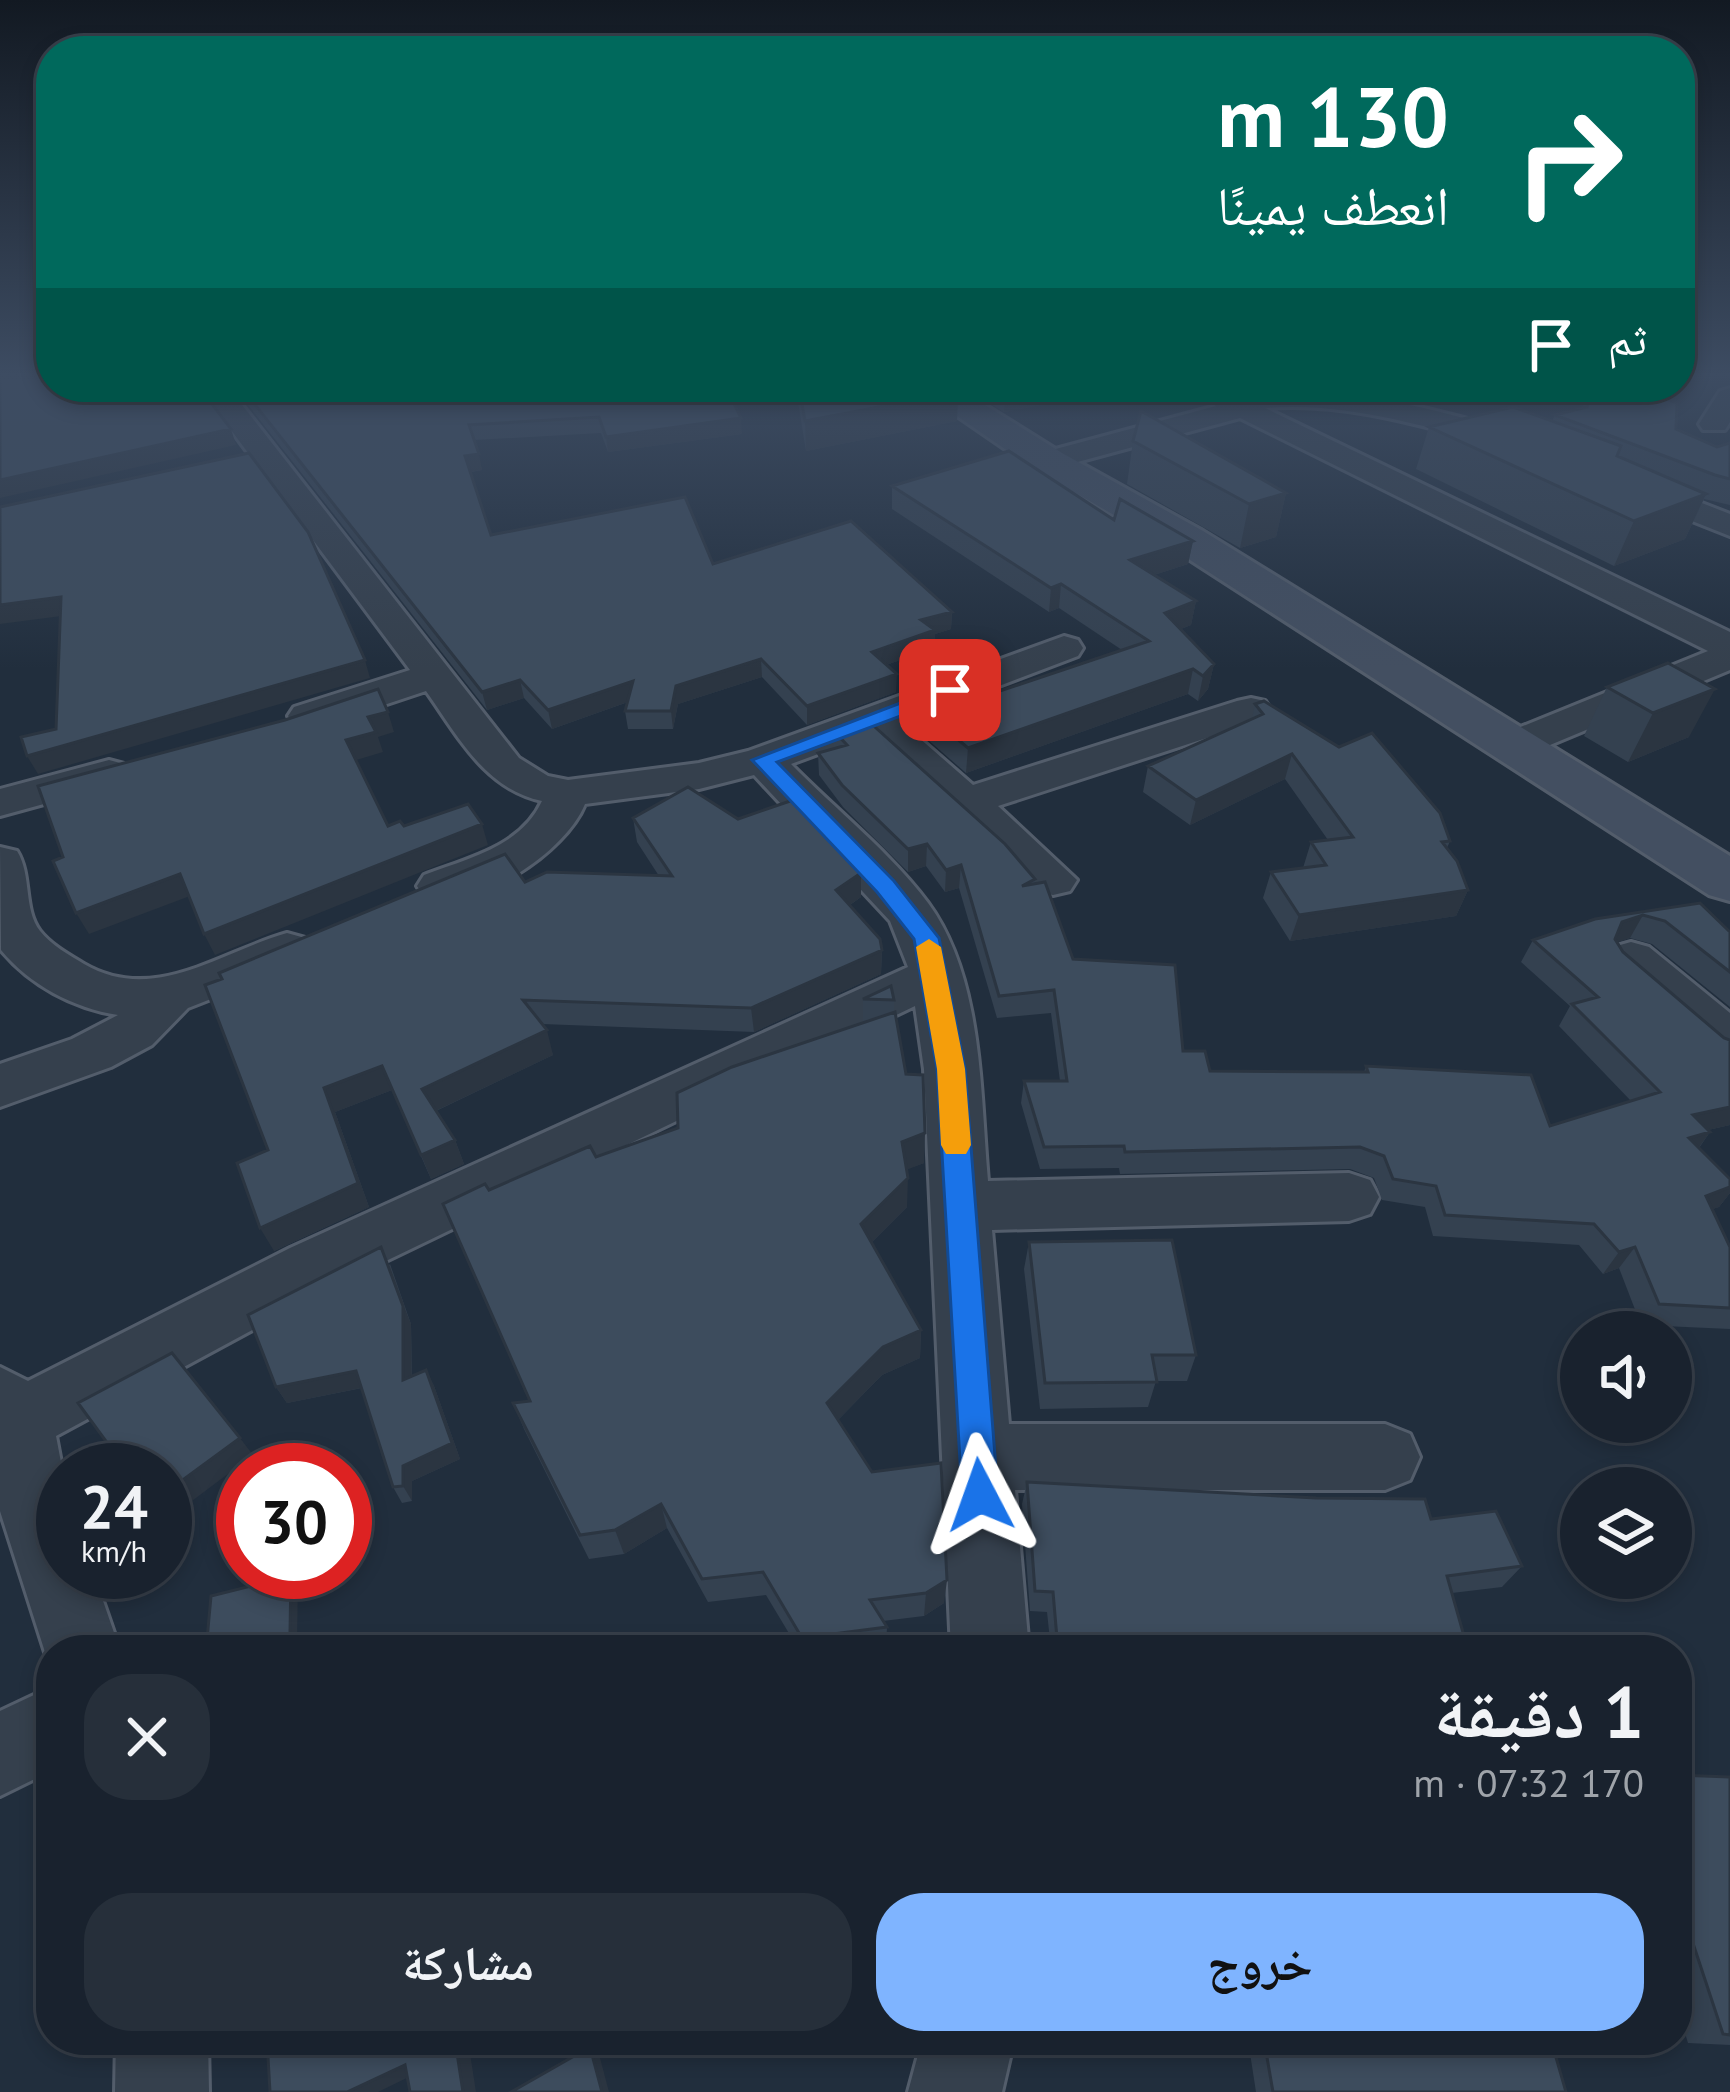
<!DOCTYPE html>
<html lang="ar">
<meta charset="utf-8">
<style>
:root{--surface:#19222e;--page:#262f3a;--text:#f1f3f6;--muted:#9fa4aa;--line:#373f4a;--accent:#7fb4ff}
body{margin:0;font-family:"PT Sans","Noto Naskh Arabic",sans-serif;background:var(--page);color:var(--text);direction:rtl;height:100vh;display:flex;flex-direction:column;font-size:45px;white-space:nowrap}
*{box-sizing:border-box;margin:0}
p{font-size:39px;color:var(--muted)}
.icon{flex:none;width:66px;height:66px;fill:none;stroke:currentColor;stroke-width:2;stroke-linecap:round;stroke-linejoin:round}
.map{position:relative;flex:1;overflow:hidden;direction:ltr}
.panel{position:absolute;left:36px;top:1635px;width:1656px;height:420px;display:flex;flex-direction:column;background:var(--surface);border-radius:48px;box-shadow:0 6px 18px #0003,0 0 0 3px var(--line);direction:rtl}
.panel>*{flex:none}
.top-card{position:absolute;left:36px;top:36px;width:1659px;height:366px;border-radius:48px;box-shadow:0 6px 18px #0003,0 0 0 3px var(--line);direction:rtl;background:#00695c;color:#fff;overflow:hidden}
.buttons{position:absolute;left:1560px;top:1311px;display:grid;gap:24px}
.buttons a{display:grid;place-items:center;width:132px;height:132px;border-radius:50%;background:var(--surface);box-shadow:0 6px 18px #0003,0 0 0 3px var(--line);font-size:60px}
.speed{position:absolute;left:36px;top:1443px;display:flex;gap:24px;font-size:60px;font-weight:700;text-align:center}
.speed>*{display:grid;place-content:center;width:156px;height:156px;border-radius:50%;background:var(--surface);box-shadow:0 6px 18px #0003,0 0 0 3px var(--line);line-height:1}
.speed small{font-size:30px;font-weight:400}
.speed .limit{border:18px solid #d22;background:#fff;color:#111}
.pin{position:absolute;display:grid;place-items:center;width:102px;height:102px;color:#fff;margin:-51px;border-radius:24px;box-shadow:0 6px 18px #0006}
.me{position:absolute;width:132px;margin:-66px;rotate:356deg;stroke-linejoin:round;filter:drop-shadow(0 0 9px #0008)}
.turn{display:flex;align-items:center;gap:42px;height:252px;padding:0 48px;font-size:54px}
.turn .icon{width:156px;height:156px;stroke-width:2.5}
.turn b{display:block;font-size:84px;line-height:102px}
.then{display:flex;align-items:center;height:114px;padding:0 48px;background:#0003;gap:24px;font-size:45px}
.round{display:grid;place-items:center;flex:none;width:126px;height:126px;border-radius:48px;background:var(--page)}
.head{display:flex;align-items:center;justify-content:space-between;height:204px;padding:0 48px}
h1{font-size:72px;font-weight:700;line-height:90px}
.primary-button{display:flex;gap:24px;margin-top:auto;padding:24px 48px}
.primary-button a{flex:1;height:138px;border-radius:48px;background:var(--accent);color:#111;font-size:48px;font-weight:700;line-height:138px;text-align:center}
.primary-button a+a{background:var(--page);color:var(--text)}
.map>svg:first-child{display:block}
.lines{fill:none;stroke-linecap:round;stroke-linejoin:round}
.street-casing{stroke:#535d6b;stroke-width:6}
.secondary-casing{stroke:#535d6b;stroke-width:6}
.street{fill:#35404d;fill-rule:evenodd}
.secondary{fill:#434f61;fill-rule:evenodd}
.wall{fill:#344150}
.shaded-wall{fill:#2b3541}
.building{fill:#3d4c5d;stroke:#2b3541;stroke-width:3}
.route{fill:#1a73e8;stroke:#114b97;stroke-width:3}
.slow{fill:#f59e0b}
</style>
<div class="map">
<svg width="1730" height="2092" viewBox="0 0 1730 2092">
<rect width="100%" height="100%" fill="#212e3d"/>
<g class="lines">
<g class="street-casing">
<path id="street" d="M199,387H228L519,758L548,776L568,780L699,763L748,751L1064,636L1078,640L1083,648L1078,656L902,723L973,785L1237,701L1251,698L1265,701L1271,710L1265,719L998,806L1077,880L1070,891L1053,895L1036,891L867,736L791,764C834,808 892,854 928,903C983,978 980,1091 988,1181L1349,1173L1370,1180L1379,1197L1370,1214L1349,1221L992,1230L1009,1424H1385L1410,1434L1420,1457L1410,1480L1385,1490H1015L1029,1650H951L924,1069L915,1006L334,1286L56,1436L63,1473V1572H93L120,1650H51V1671L0,1511V1367L28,1381L290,1248L908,967L890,921L754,775L699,789L585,804C565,853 477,911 424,897L417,886L424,875C468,858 521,847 542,801C485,789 458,736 426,691L324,725L309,728L294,725L288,716L294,707L410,670Z
M1185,387H1222L1236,394C1338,381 1432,409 1530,436L1534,442L1519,451C1434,430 1353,401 1265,408L1730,632V670L1526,755L1511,759L1496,755L1490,746L1496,737L1708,651L1240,418L1048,470L1032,461L1037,454L1216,406Z
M1730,388V422L1725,430H1703L1699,424L1720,391Z
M1630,475L1730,514V536L1619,492L1614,485L1619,478Z
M109,760L124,764L131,773L124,782L0,816V789Z
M0,847L17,851C32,875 23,909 40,931C51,945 69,955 84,964C154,1005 220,952 287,933L305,938L312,950L305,962L188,1008L152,1045L111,1067L0,1107V1064L72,1039L118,1015C73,1008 30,985 1,950Z
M1631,942L1649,947L1730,1013V1063L1711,1057L1613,971L1606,959L1613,947Z
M51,1687V1771L0,1796V1711Z
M116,2040H208L209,2092H115Z
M922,2040H1014L1002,2092H908Z"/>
</g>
<g class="secondary-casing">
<path id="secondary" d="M915,387H956L1062,453L1203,531L1730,856V901L1709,895L1173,549L1034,469Z"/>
</g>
<use href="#street" class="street"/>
<use href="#secondary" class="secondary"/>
</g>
<path class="wall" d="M234,387H326L742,434L608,452L601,433L474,440L482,470L471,472L491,535L713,564L952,612L951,629L935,634L934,648L886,665L896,692L807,725L762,677L678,704L673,729H628L625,711L628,702L552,729L524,698L487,710Z
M797,387H950L958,392L957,421L806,451L798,402Z
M964,387H1048L1046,404L1004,412Z
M1329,387H1422L1413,399Z
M1587,387H1637L1676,429L1717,447L1730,443V505L1704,499L1685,539L1614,566L1416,469L1429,427L1552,421L1555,415L1583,408Z
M1133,441L1286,493L1276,537L1240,548L1127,484Z
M892,486L1114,520L1193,541L1188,564L1154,575L1196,601L1191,625L1181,629L1214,664L1208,689L1198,701L1188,694L966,773L911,725V700L943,710L1122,650L1059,608L1049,612L892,509Z
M1668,663L1689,737L1628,762L1584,736L1607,687Z
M1255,704L1450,841L1447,848L1468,890L1456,916L1290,941L1263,898L1271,872L1303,868L1311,842L1328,840L1285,779L1190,825L1143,792L1148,766L1252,719Z
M866,719L1005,844L1035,879L1034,884L1045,882L1073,959L1175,965L1183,1051H1205L1210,1071L1364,1072L1366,1066L1531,1075L1550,1126L1631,1101L1559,1026L1570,1006L1521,962L1533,940L1595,919L1700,903L1730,932V1007L1652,944L1630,938L1617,942L1623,952L1724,1038L1730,1040V1125L1708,1130L1710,1132L1699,1148L1730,1179V1193L1719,1207L1712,1209L1730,1247V1329L1641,1325L1619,1268L1603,1274L1579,1245L1433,1236L1425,1207L1382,1200L1374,1178L1350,1169L1120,1174L1119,1168L1040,1169L1021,1103L1024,1081H1060L1051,1013L997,1018L959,888L945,892L926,866L908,872L843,807L819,775L818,753L834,748V731Z
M633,818L738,819L861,873V897L850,905L882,950L881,974L754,1032L542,1024L553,1055L436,1111L455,1140L464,1164L431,1179L392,1090L335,1112L369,1207L274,1251L268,1150L525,882L659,876L637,842Z
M863,999L894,1000V1013L924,1163L907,1169V1207L871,1243L921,1330L920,1358L882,1375L838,1420L944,1603L924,1616L883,1621L887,1627L886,1649L799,1650L766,1595L708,1602L667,1528L624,1554L589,1559L524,1429L513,1403L529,1401L443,1204L596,1157L678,1128L863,1023Z
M1029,1242L1196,1355L1187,1381H1156L1148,1407L1040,1409L1024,1269Z
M390,1264L411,1324L412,1376L426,1370L434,1386L460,1459L412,1481V1501L402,1503L393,1487L362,1388L287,1403L276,1387Z
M1027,1482L1431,1519L1522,1566L1502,1587L1452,1593L1468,1650H1051L1047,1612L1030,1611L1022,1504Z
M1677,1775L1730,1777V2045L1688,2043L1677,2007Z
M1248,2040H1551L1566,2092H1256Z"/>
<path class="shaded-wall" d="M1006,387H1048L1046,404L1004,412Z
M958,392L957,421L806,451L805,421Z
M741,418L742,434L608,452L606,437Z
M231,429L236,445L0,498V480Z
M479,454L482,470L469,472L465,456Z
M1286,493L1276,537L1240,548L1249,504Z
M1706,494L1685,539L1614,566L1634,521Z
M1193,541L1188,564L1126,584L1130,560Z
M1061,584L1059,608L1049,612L1051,588Z
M61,597L69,615L0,624V605Z
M1196,601L1191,625L1161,637L1165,613Z
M952,612L951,629L935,634L934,648L872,670V652L921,620Z
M761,659L762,677L678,704L673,729L671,711L676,686Z
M365,660L370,678L38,774L27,756Z
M1214,664L1208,689L1198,701L1203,676Z
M1193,669L1188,694L966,773L968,748Z
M897,674L896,692L807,725V706Z
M520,680L524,698L487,710L482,692Z
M633,681L636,699L552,729L548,710Z
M1715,689L1689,737L1628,762L1653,713Z
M388,712L394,732L378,737L383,752L353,761L346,740L368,717Z
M1292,754L1285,779L1190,825L1196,800Z
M482,824L488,845L215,955L204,934Z
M927,844L926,866L908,872V849Z
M961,865L959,888L945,892L946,870Z
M861,873V897L837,914L836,890Z
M180,874L190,896L89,934L76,913Z
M1468,890L1456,916L1290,941L1299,915Z
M1643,915L1630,938L1609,945L1622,922Z
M882,950L881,974L754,1032L751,1008Z
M547,1030L553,1055L431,1113L422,1089Z
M382,1066L392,1090L335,1112L369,1207L274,1251L260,1228L324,1088Z
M1730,1107V1125L1677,1137L1693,1115Z
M1710,1132L1694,1154L1689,1138Z
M925,1133L924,1163L901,1172L902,1142Z
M455,1140L464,1164L431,1179L421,1155Z
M908,1178L907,1207L861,1253V1224Z
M1730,1187V1193L1719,1207L1689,1217L1706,1196Z
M381,1247L411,1324L412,1396L403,1380Z
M1635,1247L1619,1268L1603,1274L1619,1252Z
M921,1330L920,1358L882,1375L828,1430L827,1403L883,1347Z
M426,1370L434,1386L460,1459L412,1481V1501L403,1486V1466Z
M356,1371L366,1387L287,1403L276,1387Z
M240,1438L253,1455L180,1510L165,1493Z
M142,1462L149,1470H130Z
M661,1504L667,1528L624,1554L615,1530Z
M291,1576L298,1584L297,1640L258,1650H222Z
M947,1580L944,1603L924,1616L926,1593Z
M455,2040H468L476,2092H463Z
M590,2047L599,2054L609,2092H602Z
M405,2065L421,2071L378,2092H347Z"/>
<path class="building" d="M0,377H51V387H199L231,429L0,480Z
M241,387H326L414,390L435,387H726L741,418L606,437L599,417L469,425L479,454L465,456L491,535L685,497L713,564L851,521L952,612L921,620L935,630L872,652L897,674L807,706L761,659L676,686L671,711H625L633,681L548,710L520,680L482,692Z
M799,387H950L958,392L805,421Z
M1591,387H1637L1677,403L1676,429L1717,447L1730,443V479L1715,475L1555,415L1587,407Z
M1513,407L1621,446L1617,456L1706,494L1634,521L1429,427Z
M1141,411L1286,493L1249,504L1133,441Z
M1009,451L1114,520L1120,499L1193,541L1130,560L1196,601L1165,613L1214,664L1203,676L1193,669L968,748L911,700L926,694L943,710L1149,641L1061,584L1051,588L892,486Z
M249,453L308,532L365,660L27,756L21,737L56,729L61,597L0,605V507Z
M1668,663L1715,689L1653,713L1607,687Z
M378,689L388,712L368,717L376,732L346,740L388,826L400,821L404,826L468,804L482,824L204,934L180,874L76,913L53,861L63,857L38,786L285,720Z
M1264,701L1339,747L1372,733L1440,813L1450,841L1442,842L1457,861L1468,890L1299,915L1271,872L1326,865L1311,842L1353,837L1292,754L1196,800L1148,766L1263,714L1255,704Z
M866,719L1005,844L1035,879L1022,886L1045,882L1073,959L1175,965L1183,1051H1205L1210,1071L1368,1072L1366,1066L1531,1075L1550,1126L1660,1092L1572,1004L1598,997L1533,940L1595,919L1700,903L1730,932V972L1665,921L1643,915L1622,922L1615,939L1623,952L1724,1038L1730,1040V1107L1693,1115L1710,1132L1689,1138L1730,1179V1187L1706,1196L1730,1247V1308L1659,1304L1635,1247L1619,1252L1594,1224L1445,1215L1436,1186L1393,1179L1384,1156L1360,1147L1125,1152L1124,1146L1044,1147L1024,1081H1067L1054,990L999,996L961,865L946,870L927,844L908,849L842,785L818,753L847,745L834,731Z
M688,787L738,819L793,800L861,873L836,890L880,939L882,950L751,1008L523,1000L547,1030L422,1089L455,1140L421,1155L382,1066L324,1088L358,1183L260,1228L237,1163L268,1150L205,985L222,979L219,973L505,854L525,882L547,872L672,876L633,818Z
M891,986L894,1000L863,999Z
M895,1012L906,1074L923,1075L925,1133L902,1142L908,1178L861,1224L921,1330L883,1347L827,1403L872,1472L941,1463L947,1580L926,1593L870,1600L887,1627L802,1638L763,1572L702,1579L661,1504L615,1530L580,1535L513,1403L530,1401L443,1204L485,1184L489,1190L590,1146L596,1157L678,1128L677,1093L732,1067Z
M1172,1240L1196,1355H1152L1157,1382L1045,1383L1029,1242Z
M381,1247L403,1306V1380L426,1370L452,1443L403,1466V1486L393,1487L356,1371L276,1387L248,1315Z
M172,1353L240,1438L165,1493V1470H148L142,1462L127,1470L78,1403Z
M1027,1482L1316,1498L1425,1499L1431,1519L1496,1511L1522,1566L1447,1576L1468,1650H1058L1053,1592L1035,1591Z
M291,1576L290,1633L222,1650H206L211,1596Z
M1677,1775L1730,1777V2035L1723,2034L1677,1895Z
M267,2040H455L463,2092H410L405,2065L347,2092H270Z
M1264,2040H1551L1566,2092H1273Z
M590,2047L602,2092H511Z"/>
<linearGradient id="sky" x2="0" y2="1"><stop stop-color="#121922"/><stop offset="0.56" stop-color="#3d4c62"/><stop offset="1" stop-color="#3d4c62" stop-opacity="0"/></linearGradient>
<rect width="1730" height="669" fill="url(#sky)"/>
<path class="route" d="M950,684L960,690L957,695L777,762L894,881L939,938L965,1069L998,1495L993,1508L980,1513L967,1508L962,1495L937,1069L914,939L877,892L752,760Z"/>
<path class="slow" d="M929,939L941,947L965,1069L971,1145L966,1154H946L941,1145L937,1069L916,947Z"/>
</svg>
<div class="buttons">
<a><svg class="icon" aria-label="sound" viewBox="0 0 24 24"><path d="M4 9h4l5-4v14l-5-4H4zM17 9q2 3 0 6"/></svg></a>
<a><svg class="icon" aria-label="layers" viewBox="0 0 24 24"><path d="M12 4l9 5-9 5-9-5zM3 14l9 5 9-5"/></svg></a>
</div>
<div class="speed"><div>24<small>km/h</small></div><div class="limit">30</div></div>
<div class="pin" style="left:950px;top:690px;background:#d93025"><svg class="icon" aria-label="arrive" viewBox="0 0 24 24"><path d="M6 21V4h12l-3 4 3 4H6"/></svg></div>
<svg class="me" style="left:980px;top:1495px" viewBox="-20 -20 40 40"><path d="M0-17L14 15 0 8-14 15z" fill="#1a73e8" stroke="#fff" stroke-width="4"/></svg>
<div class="top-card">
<div class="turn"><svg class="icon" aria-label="right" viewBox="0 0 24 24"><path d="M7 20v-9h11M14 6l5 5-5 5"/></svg><div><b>130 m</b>انعطف يمينًا</div></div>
<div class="then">ثم<svg class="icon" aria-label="arrive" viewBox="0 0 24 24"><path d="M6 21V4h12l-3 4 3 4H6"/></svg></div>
</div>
<section class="panel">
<div class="head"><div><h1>1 دقيقة</h1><p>170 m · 07:32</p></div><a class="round"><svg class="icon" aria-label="close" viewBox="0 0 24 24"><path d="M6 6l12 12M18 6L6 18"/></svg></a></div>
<div class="primary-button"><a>خروج</a><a>مشاركة</a></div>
</section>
</div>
